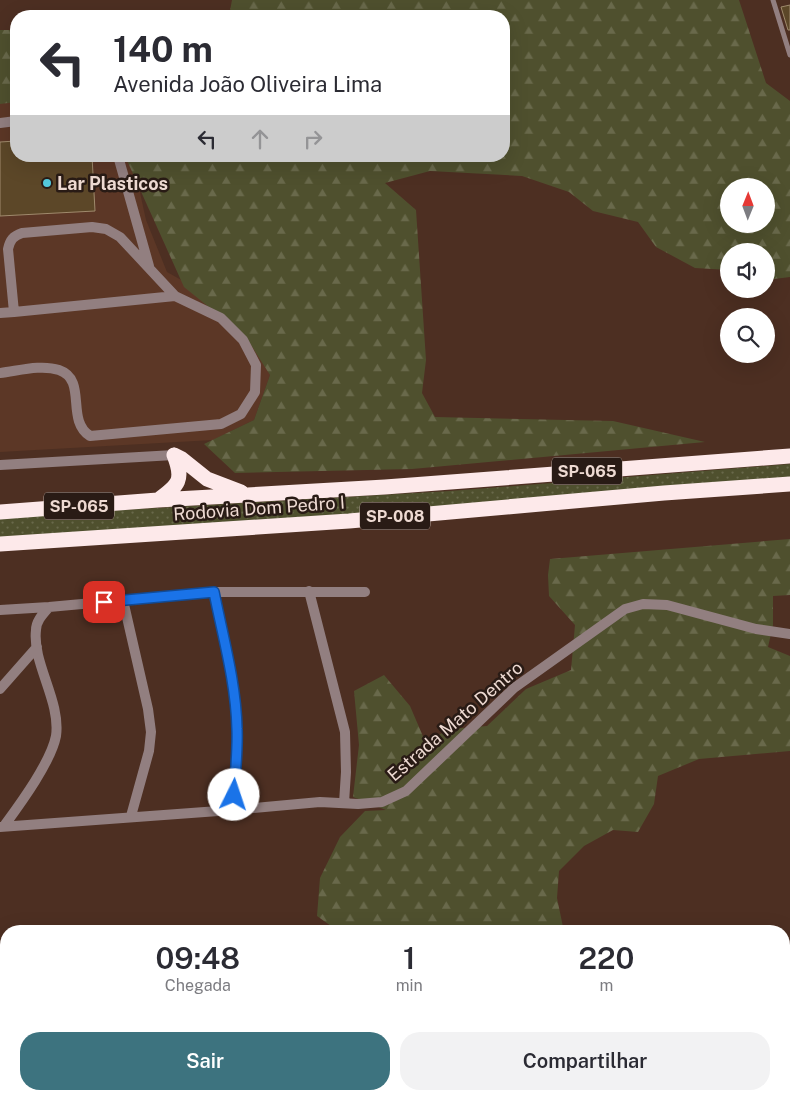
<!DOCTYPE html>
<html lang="pt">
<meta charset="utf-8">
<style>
:root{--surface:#fff;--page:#f2f2f3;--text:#2b2b33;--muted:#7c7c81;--accent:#3d737f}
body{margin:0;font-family:"Public Sans",sans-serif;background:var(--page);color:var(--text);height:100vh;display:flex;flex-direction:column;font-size:19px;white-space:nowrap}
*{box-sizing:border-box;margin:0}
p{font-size:16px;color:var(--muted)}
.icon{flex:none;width:28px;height:28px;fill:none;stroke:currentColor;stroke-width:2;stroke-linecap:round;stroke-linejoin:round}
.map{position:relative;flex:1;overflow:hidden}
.side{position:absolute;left:0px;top:925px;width:790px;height:175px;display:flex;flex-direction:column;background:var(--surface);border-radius:20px 20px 0 0;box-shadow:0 5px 20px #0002}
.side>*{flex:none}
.hud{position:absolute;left:10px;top:10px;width:500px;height:152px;border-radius:20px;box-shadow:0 5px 20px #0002;background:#fff;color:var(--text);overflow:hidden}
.needle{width:32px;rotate:1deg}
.fabs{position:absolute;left:720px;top:178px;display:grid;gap:10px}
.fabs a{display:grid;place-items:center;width:55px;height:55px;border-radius:50%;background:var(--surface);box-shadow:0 5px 20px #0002;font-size:25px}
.pin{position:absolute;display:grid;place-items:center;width:42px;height:42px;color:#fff;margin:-21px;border-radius:10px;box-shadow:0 2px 8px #0006}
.me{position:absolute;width:55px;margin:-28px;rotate:4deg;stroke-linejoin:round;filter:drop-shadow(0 0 4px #0008)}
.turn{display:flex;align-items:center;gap:18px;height:105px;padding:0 20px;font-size:22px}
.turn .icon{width:65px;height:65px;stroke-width:2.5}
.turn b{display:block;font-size:35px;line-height:42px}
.lanes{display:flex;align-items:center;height:48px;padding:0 20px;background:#0003;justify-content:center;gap:25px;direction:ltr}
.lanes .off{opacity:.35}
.eta{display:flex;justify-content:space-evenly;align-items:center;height:85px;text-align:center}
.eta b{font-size:30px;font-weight:600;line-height:35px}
.primary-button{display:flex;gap:10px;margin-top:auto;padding:10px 20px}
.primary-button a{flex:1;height:58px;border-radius:20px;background:var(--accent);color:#fff;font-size:20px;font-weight:600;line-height:58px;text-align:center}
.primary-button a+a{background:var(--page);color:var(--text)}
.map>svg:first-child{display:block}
.built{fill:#5c3726}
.grass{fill:url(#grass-dots)}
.forest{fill:url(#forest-firs);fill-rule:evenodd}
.building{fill:#5c4728;stroke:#9f8a6c}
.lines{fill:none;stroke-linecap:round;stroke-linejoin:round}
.lane{stroke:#927f80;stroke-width:5}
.street{stroke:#927f80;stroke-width:10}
.highway{stroke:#fde9ea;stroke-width:15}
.route-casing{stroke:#114b97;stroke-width:12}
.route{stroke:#1a73e8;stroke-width:9}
.poi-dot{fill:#54cadd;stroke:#291b15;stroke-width:2}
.labels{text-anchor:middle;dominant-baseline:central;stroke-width:5;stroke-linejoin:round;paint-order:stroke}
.shield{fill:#291b15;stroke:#b3a199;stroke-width:1}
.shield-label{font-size:16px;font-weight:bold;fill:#eedad2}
.poi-label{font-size:18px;font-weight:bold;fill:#eedad2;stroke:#291b15;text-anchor:start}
.street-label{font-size:18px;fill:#eedad2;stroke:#291b15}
</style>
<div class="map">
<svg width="790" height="1100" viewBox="0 0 790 1100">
<defs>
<pattern id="grass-dots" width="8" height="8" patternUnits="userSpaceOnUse" patternTransform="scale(1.25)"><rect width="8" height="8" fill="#4f502e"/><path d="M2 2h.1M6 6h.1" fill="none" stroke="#69694b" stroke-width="1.8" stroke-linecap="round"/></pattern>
<pattern id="forest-firs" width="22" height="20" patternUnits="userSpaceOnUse" patternTransform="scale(1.25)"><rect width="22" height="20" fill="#4f502e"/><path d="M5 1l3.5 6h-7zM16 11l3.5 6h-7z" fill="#69694b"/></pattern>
</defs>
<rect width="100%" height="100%" fill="#4d2f22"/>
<path class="built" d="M0,96L16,97V156H132L146,220L167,272L192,286L260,348L270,375L254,420L213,440L0,452Z"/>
<path class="grass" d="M790,464V479L451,507L0,538V517L450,491Z"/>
<path class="forest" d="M232,0H739L766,83L790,101V277L766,280V251H729V270L695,268L656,247L638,222L593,211L569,192L522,176L430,171L385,183L416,210L426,360L422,393L435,417L613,421L705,442L412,469L235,473L204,444L254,420L270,375L246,337L184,287L125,156H504V16H229ZM729,186H766V224H729Z
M0,30H16V102L0,104Z
M790,539V595L773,596V625L768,647L790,656V751L699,759L658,776L654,804L638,832L613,830L584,846L559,871L557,898L563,927L556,931H338L317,916L320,878L340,837L365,811L386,810L353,797L359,745L354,691L384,675L410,706L425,741L451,729L487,726L526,689L571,670L575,625L549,596L548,575L550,559Z
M0,1051H6V1094H317L316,1100H0Z
M329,1094H501L496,1100H328Z
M644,1094H744L753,1100H652Z"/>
<path class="building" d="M790,5V30H788L781,7Z
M16,141V156H92L95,211L0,216V142Z"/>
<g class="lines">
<path class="lane" d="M773,0L790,55"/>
<path class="street" d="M0,123L16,121
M118,156L149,266
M14,312L175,296
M0,313L14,312L8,249C10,240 13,236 22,233L92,227L106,229L120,237L175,296L221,318L243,340L256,365L255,392L241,414L221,424L90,436C65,420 88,380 59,370C41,364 18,371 0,373
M0,465L174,455
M309,591L345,732L346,772L344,803
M214,592C223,637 236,683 237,729C238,756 234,783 232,810
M123,600L148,709L151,732L149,751L131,816
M0,610L49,607L214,592H365
M0,689L37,647
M4,826C20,804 51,762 56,736C61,701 32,663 36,630C36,621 43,614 49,607
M0,827L232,810L320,802L358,804L382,802L406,791L514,688L625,609L643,604L667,605L756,629L790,634"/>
<path class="highway" d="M174,455L182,459L207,479L241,492
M158,500C179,485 184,480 174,455
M0,512L158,500L385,487L790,456
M0,544L349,521L664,493L790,484"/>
</g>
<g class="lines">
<g class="route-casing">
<path id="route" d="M104,602L214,592C223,637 236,683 237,729C238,751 235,773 234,795"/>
</g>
<use href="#route" class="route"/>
</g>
<circle class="poi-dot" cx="47" cy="183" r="5"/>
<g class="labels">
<g class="shield">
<rect x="552" y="457.5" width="70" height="27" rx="4"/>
<rect x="44" y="492.5" width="70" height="27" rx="4"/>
<rect x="360" y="502.5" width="70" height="27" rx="4"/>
</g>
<g class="shield-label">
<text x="587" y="471">SP-065</text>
<text x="79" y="506">SP-065</text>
<text x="395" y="516">SP-008</text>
</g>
<g class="poi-label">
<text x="57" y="183">Lar Plasticos</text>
</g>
<g class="street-label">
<text transform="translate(259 508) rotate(-4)">Rodovia Dom Pedro I</text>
<text transform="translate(455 721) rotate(-41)">Estrada Mato Dentro</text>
</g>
</g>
</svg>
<div class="fabs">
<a><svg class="needle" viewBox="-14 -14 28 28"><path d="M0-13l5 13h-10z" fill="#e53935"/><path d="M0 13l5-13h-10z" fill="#7c7c81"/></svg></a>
<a><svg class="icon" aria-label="sound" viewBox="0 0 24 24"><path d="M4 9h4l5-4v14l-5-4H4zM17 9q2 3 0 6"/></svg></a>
<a><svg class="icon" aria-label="search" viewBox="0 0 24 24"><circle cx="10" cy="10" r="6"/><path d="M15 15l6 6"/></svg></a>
</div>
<div class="pin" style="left:104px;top:602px;background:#d93025"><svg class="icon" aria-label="arrive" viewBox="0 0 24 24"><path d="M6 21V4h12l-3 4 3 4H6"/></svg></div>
<svg class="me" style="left:234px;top:795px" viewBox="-20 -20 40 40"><circle r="19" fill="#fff"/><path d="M0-13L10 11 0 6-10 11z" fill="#1a73e8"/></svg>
<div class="hud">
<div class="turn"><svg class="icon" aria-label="left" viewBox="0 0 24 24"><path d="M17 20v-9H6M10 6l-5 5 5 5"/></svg><div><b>140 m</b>Avenida João Oliveira Lima</div></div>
<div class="lanes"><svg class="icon" aria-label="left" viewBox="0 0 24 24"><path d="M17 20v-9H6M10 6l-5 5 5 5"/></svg><svg class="icon off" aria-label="ahead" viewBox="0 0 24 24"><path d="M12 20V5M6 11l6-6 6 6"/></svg><svg class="icon off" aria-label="right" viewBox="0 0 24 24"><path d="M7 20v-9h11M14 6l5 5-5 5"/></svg></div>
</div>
<section class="side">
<div class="eta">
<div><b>09:48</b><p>Chegada</p></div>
<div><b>1</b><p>min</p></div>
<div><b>220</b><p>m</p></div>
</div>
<div class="primary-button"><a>Sair</a><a>Compartilhar</a></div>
</section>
</div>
